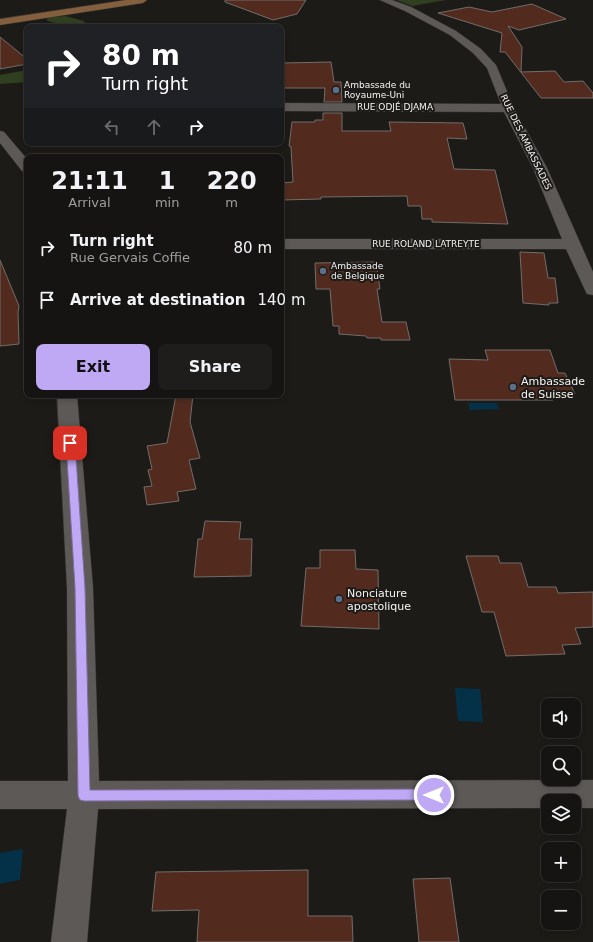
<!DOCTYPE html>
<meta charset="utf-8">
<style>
:root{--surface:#161412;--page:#1f1d1b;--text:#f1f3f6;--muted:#9e9e9f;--line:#353332;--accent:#bfa8f4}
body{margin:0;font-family:"DejaVu Sans",sans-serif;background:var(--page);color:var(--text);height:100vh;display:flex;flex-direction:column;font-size:15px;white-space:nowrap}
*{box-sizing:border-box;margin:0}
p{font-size:13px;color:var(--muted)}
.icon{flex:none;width:22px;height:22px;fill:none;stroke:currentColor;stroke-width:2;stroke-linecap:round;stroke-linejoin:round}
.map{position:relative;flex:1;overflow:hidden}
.panel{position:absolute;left:24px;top:154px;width:260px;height:244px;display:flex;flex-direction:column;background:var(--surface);border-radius:8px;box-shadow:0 2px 6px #0003,0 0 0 1px var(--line)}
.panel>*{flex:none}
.top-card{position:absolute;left:24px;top:24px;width:260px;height:122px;border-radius:8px;box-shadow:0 2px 6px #0003,0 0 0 1px var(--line);background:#202124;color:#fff;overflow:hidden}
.tools{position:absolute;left:541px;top:698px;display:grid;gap:8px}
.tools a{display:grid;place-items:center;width:40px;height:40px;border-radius:8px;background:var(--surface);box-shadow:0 2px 6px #0003,0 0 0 1px var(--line);font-size:20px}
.pin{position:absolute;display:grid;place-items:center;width:34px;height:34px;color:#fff;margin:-17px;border-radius:8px;box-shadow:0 2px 6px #0006}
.me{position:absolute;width:44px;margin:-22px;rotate:270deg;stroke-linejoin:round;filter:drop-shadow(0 0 3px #0008)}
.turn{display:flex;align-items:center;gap:14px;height:84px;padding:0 12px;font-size:18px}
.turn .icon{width:52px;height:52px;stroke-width:2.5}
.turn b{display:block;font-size:28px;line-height:34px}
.lanes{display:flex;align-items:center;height:38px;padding:0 12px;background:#0003;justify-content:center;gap:20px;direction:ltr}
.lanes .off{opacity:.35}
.eta{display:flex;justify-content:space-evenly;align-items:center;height:68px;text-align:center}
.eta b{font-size:24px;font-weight:800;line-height:28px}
.primary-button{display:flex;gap:8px;margin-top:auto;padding:8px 12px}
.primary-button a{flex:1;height:46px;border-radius:8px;background:var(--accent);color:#111;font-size:16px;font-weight:800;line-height:46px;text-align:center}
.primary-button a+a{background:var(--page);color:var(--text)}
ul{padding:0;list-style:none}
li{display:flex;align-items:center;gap:12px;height:52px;padding:0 12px}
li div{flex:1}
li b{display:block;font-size:15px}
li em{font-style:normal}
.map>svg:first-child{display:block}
.green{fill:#2f3f1f}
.water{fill:#053148}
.building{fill:#522b1e;stroke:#716d6b}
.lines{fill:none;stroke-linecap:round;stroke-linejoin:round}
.street-casing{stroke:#373534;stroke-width:1}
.secondary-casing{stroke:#373534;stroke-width:1}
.street{fill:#5d5957;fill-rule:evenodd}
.secondary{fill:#845f3d;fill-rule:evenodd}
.route{fill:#bfa8f4;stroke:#7c6d9f}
.service-dot{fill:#5c6f8a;stroke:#1d1b18;stroke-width:1.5}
.labels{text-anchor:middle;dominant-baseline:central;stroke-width:4;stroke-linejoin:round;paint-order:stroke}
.far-poi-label{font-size:9px;fill:#f5f3f2;stroke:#1d1b18;text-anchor:start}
.far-street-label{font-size:9px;fill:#f5f3f2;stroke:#1d1b18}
.poi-label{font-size:11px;fill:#f5f3f2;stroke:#1d1b18;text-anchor:start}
</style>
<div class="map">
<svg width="593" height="942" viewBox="0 0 593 942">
<rect width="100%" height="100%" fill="#1d1b18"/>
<path class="green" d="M396,0H446L412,6Z
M65,16L84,21L87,27H92H69L48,21L46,19L51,17Z
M27,70V82L0,84V75Z"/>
<path class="water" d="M497,403L499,409L470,410L468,403Z
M455,688L480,689L483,722L458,721Z
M23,849L20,880L0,884V853Z"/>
<path class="building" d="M225,0H306L297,14L273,20L225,2Z
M532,4L566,19L519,30L508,26L522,47L521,72L555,71L564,82L583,81L593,93V98H541L505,52H500L502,33L438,13L469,7L492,12Z
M0,37L27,59V64L0,69Z
M331,62L334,82H341L342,102H324L325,88H283V63Z
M323,113H342V131H391L389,122L463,123L467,139L447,138L454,169L495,170L508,224L432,222V219H422L421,206H408L407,196L321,197V199L281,200V183L293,182L291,147L289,146L292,122H315V120H323Z
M520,252L544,253L548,278H555L558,303H549V305L523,303Z
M0,260L19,306L18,312L19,344L0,346Z
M376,262L380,289H377L382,322H406L410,340H381V338H367L366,336L339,334V326H333L330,289H316L315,263Z
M485,350H550L558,373H565L575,394L551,395L553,400H455L449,359L488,360Z
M176,395H193L190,422L200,458L189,460L196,489L177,492L179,501L147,505L144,487L152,486L148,470L152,469L147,446L167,443Z
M205,521L241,522L239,539H252L251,576L194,577L198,539H202Z
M320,550H355L356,569L378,570L379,629L301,626L306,568H320Z
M466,556H498L500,563H521L528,587H556L558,593L593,592V627L575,628L581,644L562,645L565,654L506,656L494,612H482Z
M308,870V916H352L353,942H197L199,910L152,911L156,872Z
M450,878L459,942H419L413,879Z"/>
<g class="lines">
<g class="street-casing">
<path id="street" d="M380,0H392L411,7L456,31L481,49L496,65L514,108L547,168L593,272V295L587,294L585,290L566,249H281V239H562L533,168L504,112L281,111V103L501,104L487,68L473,53L450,35L405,11Z
M0,131L4,132L27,159V172L22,171L0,143Z
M57,395H77L93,588L99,781L593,780V808H574V801H548V808L98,809L87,942H51L67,809H0V781H68L67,588Z"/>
</g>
<g class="secondary-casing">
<path id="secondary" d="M126,0H147L143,3L0,25V19Z"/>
</g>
<use href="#street" class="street"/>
<use href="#secondary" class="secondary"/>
</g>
<path class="route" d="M67,441H70L75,443L85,588L90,790L434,789L439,791L441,795L439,799L434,800L84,801L80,800L78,796L75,588L66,443Z"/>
<g class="service-dot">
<circle cx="336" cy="90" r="4"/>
<circle cx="323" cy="271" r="4"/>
<circle cx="513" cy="387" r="4"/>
<circle cx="339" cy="599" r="4"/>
</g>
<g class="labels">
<g class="far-poi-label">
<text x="344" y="85">Ambassade du<tspan x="344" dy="10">Royaume-Uni</tspan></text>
<text x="331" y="266">Ambassade<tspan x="331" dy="10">de Belgique</tspan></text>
</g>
<g class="far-street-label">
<text x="395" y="107">RUE ODJÉ DJAMA</text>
<text transform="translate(526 142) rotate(64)">RUE DES AMBASSADES</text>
<text x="426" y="244">RUE ROLAND LATREYTE</text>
</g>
<g class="poi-label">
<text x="521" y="381">Ambassade<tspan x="521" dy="13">de Suisse</tspan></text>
<text x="347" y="593">Nonciature<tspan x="347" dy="13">apostolique</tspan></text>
</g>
</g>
</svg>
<div class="tools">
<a><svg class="icon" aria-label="sound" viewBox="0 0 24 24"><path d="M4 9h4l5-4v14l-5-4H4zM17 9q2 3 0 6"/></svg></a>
<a><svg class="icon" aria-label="search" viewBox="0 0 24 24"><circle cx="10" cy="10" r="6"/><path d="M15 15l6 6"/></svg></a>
<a><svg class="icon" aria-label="layers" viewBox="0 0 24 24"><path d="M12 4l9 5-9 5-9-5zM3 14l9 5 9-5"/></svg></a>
<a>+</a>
<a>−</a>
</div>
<div class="pin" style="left:70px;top:443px;background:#d93025"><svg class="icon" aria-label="arrive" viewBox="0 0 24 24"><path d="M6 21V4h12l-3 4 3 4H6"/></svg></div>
<svg class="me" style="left:434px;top:795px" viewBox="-20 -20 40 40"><circle r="17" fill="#bfa8f4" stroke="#fff" stroke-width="3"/><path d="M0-11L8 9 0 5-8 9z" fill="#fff"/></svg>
<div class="top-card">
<div class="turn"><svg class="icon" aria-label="right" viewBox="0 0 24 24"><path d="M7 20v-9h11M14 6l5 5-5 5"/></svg><div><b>80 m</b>Turn right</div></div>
<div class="lanes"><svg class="icon off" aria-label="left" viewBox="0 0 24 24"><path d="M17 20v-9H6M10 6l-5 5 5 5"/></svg><svg class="icon off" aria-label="ahead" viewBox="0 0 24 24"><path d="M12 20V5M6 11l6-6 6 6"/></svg><svg class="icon" aria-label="right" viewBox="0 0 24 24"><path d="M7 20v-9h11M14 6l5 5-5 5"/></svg></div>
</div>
<section class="panel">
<div class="eta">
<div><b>21:11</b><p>Arrival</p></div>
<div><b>1</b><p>min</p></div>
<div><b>220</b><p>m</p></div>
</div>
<ul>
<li><svg class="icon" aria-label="right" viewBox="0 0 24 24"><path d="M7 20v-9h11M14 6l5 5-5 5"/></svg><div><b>Turn right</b><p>Rue Gervais Coffie</p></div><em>80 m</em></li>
<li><svg class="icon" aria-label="arrive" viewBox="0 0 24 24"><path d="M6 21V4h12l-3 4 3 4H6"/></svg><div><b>Arrive at destination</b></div><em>140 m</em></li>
</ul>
<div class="primary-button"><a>Exit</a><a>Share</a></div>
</section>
</div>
